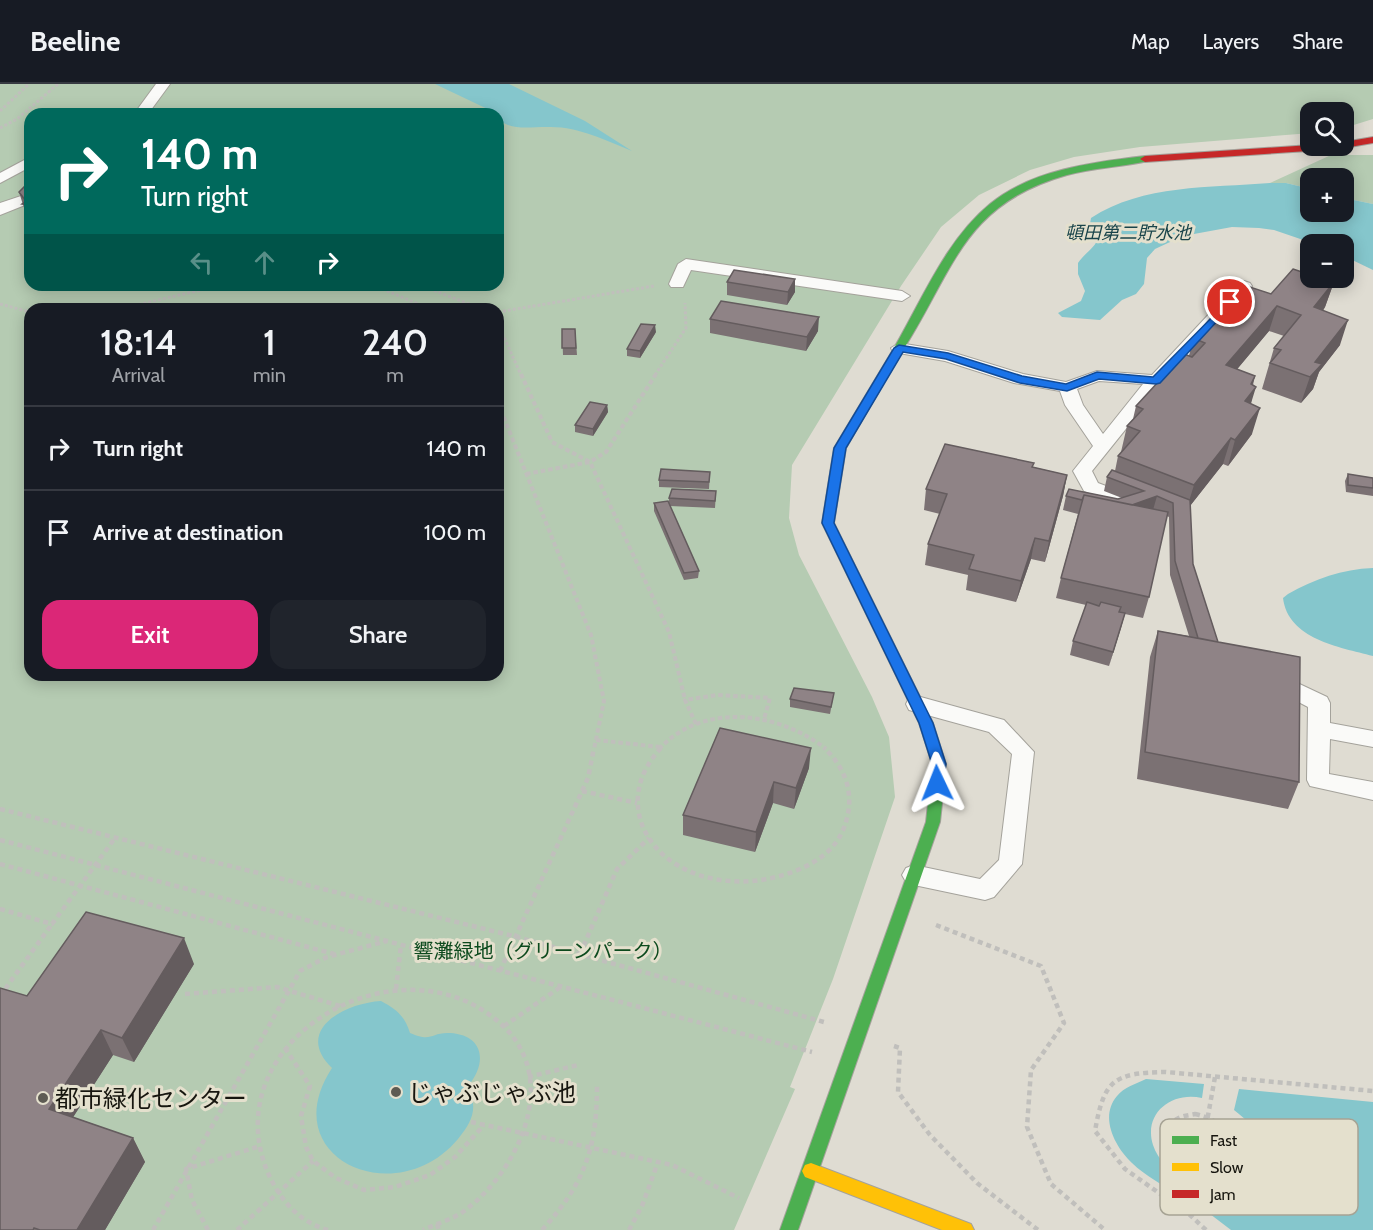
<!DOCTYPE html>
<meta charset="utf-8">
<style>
:root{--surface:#171b24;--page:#20242c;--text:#f1f3f6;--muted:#9ea1a6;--line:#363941;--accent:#db2777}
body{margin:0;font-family:Cabin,"Noto Sans JP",sans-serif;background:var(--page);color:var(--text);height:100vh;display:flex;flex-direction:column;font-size:22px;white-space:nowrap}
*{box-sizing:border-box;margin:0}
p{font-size:20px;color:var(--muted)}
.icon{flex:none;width:33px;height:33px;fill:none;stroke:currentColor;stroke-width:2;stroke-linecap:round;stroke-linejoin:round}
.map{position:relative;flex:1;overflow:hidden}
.side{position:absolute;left:24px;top:219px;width:480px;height:378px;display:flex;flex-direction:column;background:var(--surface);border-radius:18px;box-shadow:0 3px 15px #0003}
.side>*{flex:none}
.hud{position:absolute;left:24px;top:24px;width:480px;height:183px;border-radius:18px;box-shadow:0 3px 15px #0003;background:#00695c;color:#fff;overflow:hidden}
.fabs{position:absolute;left:1300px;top:18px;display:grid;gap:12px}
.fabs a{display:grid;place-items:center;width:54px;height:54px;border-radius:12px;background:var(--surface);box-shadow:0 3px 15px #0003;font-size:30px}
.pin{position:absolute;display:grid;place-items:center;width:51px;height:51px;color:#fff;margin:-26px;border:3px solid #fff;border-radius:50%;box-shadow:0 2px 6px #0007}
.me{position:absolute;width:66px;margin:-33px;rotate:358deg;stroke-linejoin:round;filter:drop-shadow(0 0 4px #0008)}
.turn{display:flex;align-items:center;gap:21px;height:126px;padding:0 18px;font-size:27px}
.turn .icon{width:78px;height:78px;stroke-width:2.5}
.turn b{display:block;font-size:42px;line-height:51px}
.lanes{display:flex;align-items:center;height:57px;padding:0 18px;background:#0003;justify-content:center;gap:30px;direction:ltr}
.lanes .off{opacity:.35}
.eta{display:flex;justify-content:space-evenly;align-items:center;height:102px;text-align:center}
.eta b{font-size:36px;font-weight:600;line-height:42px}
.button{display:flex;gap:12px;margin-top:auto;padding:12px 18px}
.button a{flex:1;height:69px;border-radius:18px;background:var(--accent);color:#fff;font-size:24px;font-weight:600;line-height:69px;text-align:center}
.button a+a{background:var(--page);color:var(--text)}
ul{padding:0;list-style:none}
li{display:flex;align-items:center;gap:18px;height:84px;padding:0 18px;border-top:2px solid var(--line)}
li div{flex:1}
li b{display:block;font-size:22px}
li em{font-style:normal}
header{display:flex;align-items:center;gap:36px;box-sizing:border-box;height:84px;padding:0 30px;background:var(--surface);border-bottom:2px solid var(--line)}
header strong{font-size:28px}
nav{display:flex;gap:33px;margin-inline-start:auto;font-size:21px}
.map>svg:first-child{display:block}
.green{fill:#b5cbb2;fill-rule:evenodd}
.water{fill:#85c6cc}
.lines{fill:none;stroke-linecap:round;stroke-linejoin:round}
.lane-casing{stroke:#a4a29b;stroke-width:2}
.fast-casing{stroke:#a4a29b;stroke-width:2}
.slow-casing{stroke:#a4a29b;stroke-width:2}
.jam-casing{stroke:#a4a29b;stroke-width:2}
.path-far2{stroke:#c0bfbc;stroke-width:3;stroke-dasharray:3 2;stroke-linecap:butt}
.path-far1{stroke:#c0bfbc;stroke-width:4;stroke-dasharray:4.5 3;stroke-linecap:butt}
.path{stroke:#c0bfbc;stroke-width:4.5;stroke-dasharray:5 4;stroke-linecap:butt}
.lane{fill:#fafaf8;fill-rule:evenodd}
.fast{fill:#4caf50;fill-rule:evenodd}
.slow{fill:#ffc107;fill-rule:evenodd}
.jam{fill:#c62828;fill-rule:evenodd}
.wall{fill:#7b7173}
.shaded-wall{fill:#645c5e}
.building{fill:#8f8386;stroke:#645c5e;stroke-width:1.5}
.route{fill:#1a73e8;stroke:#114b97;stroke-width:1.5}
.poi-dot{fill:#5d5b53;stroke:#e4e0cd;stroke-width:2}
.labels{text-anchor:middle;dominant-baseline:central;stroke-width:6;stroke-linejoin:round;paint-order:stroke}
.far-water-label{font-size:18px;font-style:italic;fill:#19444a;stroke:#e4e0cd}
.park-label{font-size:20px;fill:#0c4a1d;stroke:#e4e0cd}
.near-poi-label{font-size:24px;fill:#17160f;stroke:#e4e0cd;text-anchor:start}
.key{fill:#e4e0cd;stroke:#a6a394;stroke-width:1.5}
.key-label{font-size:16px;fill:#17160f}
</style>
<header>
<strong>Beeline</strong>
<nav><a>Map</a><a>Layers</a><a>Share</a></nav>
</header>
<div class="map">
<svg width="1373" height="1146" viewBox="0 0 1373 1146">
<rect width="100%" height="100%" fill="#dfdcd2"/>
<path class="green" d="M0,0H1373V35L1344,44V28H1311V49L1140,63L1074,73L1030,86L979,111L941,143L901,202L792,381L789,434L799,471L872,613L889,653L895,713L833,895L790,1003L795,1005L734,1146H0ZM30,30H498V201H30ZM30,225H498V591H30Z
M1331,71H1373V120L1344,114V94H1311V105L1286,99H1270Z"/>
<path class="water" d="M435,0H509L585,37L632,67C607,57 579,43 551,43C533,42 512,48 498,35V30Z
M1270,99H1286L1311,105V128H1344V114L1373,120V186L1344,172V160H1315L1274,146L1259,144L1232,143L1183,152L1155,165L1147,174L1144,200L1136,210L1122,216L1100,236L1062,233L1058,229L1081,217L1085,207L1078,190V179C1088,164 1108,159 1090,140L1091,134C1143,100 1210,104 1270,99Z
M1373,484V572C1339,563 1288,555 1283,514L1288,510C1315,495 1342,485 1373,484Z
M381,917C396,925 405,932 410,949C433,959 430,948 450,949C485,951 487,980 468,1002C478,1024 473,1037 458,1055C396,1129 273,1074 332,984C293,946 345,919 381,917Z
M1146,995L1204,1000L1202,1014C1172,1007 1143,1029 1153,1061C1158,1076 1170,1087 1183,1096L1179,1112C1164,1101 1145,1092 1132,1079C1115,1063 1099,1033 1117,1012C1124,1003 1136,1000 1146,995Z
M1239,1005L1373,1018V1146H1231L1210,1130L1214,1106C1223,1106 1234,1106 1242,1102C1266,1092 1267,1060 1252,1042C1247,1036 1240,1031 1234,1026Z"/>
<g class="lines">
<g class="lane-casing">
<path id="lane" d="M156,0H170L148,30H134Z
M30,73V83L0,99V89Z
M30,109V119L0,131V119Z
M686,175L902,207L910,212L902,217L691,186L683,203H671L669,200L678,180Z
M1244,197L1250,199L1252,202L1250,205L1162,300L1092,387L1098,399L1154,420L1157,424L1154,428L1147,430L1084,407L1073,387L1093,362L1065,321L1060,307L1014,299L945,277L893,268L891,264L899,259L948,267L1023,290L1066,298L1097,287L1152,291L1238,199ZM1099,297L1143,300L1103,350L1083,321L1077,305Z
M1274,588L1327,613L1330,619V639L1373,647V663L1330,655L1329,690L1373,698V716L1310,702L1307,696L1308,623L1266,601L1263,596L1266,591Z
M917,612L1004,636L1034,668L1022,780L994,813L985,816L914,801L906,798L902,791L906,784L914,781L980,795L999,776L1012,670L989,648L909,626L906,620L909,614Z"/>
</g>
<g class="fast-casing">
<path id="fast" d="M1145,72L1150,75L1148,77C1121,83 1093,84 1067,91C963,120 954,186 903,266H895L894,264C922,216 946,156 990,120C1031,86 1093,78 1145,72Z
M938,686L943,688L945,692L940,738L798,1146H780L926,738L931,692L933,688Z"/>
</g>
<g class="slow-casing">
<path id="slow" d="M899,261L904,264L846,364L834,439L933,639L946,680L943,696H933L931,692L932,680L919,639L822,439L834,364L894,264Z
M811,1079L971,1140L974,1146H942L805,1093L802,1087L805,1081Z"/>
</g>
<g class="jam-casing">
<path id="jam" d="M1373,53V59L1338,65L1145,78L1140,75L1145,72L1311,61L1344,62V58Z"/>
</g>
<path class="path-far2" d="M0,27L29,0
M0,44L17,35L58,0
M373,201L430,225
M420,201L482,225
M0,220L30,228
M119,225L223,201
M498,228L654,202
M498,240L521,291
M655,291L686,244L685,219"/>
<path class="path-far1" d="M521,290L552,358L590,378L606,368L656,290
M498,319L591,551L604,617L594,665
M526,390L590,378L669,548L685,616
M696,640L685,616L717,611L770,614L764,635
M596,656L660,663
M659,665C704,617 779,628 826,665"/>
<path class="path" d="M661,664C612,716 646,780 710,794C740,801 772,797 800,785C823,775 841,760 847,734C854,707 844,682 824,664
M582,707L637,719
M0,725L517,853L824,938
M0,756L812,968
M0,780L334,870
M0,825L52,840L115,754
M936,841L1041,882L1064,939L1031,986L1027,1043L1051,1100L1105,1146
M580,870L617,785L649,754
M500,887L588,694L594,664
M396,905L401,861
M185,910L277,903L340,922
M0,912L52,840
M504,942L562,902
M894,962L900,964L898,1008L930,1051L977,1099L1038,1146
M285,964L310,1002L301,1032L306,1063L313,1077L336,1094L364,1106L395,1103L430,1091L455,1073L484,1041
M528,993L578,981
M1195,1030C1218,1035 1238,1050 1233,1077C1207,1121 1141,1057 1177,1035C1181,1032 1190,1031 1195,1030Z
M471,1038L672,1081L739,1114
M1190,1131L1215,993
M437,1140L439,1146
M153,1146L300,887L327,873L387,857
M208,1146L192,1116L186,1085L257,1063
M237,1146L313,1077
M328,1146C299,1138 280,1116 268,1089C212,957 399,848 501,940C561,994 520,1083 468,1124C455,1135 438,1139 423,1146
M542,1146C585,1099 597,1064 597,1001
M629,1146L642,1122L658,1078
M1206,1146L1190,1131L1125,1085L1095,1047C1104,995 1114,989 1166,988L1373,1007"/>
<use href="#lane" class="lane"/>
<use href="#fast" class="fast"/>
<use href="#slow" class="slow"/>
<use href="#jam" class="jam"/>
</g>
<path class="wall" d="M30,99V143L19,108Z
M727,198L795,208L787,221L727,211Z
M1334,198L1325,223L1323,227L1340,261L1319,288L1313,305L1301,319L1262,305L1274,264L1284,252L1269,247L1237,285L1255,292L1253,301L1251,320L1252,350L1228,382L1223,380L1190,422L1193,480L1218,558L1299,698L1288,725L1137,695L1150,573L1158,547L1189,552L1170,491L1169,433L1167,432L1149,513L1143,534L1125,530L1109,582L1070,571L1073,557L1086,521L1056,514L1061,494L1078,430L1063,426L1066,412L1118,415L1122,414L1104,407L1107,393L1115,387L1118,372L1122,368H1121L1127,342L1133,335L1136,322L1189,272L1193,254L1235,216L1271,210Z
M710,235L818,247L806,267L710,249Z
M562,245H575L577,271H563Z
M656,248L640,274L627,272V265Z
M607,321L608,328L593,352L575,348V341Z
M1033,383L1067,391L1063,412L1045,478L1031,475L1016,518L966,506L968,491L925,481L928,460L940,430L924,426L926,405Z
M710,388L709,405L659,403V396Z
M1348,390L1373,394V412L1346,408L1345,397Z
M716,407L715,424L670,422L699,487L698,494L684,496L654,427V419H669V414Z
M834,609L830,630L790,623V615Z
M809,684L794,725L773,719L755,768L683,751V731Z
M194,880L134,978L113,971L73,1033L133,1054L145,1078L105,1146H0L27,912Z"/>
<path class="shaded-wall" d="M795,195V208L787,221L788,208Z
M1334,198L1325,223L1306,249L1314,223Z
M1277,222L1269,247L1219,307L1226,281Z
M819,233L818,247L806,267L807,253Z
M1348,236L1340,261L1319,288L1313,305L1301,319L1315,278Z
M655,241L656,248L640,274V267Z
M1255,292L1249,312L1256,303L1248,329L1237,343L1251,300Z
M607,321L608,328L593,352V345Z
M1260,324L1252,350L1228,382L1235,356Z
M1231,354L1223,380L1186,427L1194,401Z
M1067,391L1063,412L1045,478L1049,457Z
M1157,412L1153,426L1124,424Z
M1035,454L1031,475L1016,518L1021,497Z
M1125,529L1121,544L1109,582L1113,568Z
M811,664L809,684L794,725L796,704Z
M774,698L773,719L755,768L756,748Z
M184,854L194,880L134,978L122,954Z
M101,946L113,971L63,1049L49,1025Z
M133,1054L145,1078L105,1146H77Z"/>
<path class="building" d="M30,99V121L22,120L26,117L19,108L27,100Z
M1293,185L1311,191V194H1320L1334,198L1314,223L1348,236L1315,278L1322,280L1310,293L1270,279L1281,266L1274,264L1301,231L1277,222L1226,281L1255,292L1251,300L1256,303L1245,317L1260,324L1235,356L1231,354L1194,401L1118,372L1140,347L1127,342L1143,325L1136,322L1184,270L1192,273L1205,259L1193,254L1229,214L1235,216L1247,202L1271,210Z
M734,186L795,195L788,208L727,198Z
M721,217L819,233L807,253L710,235Z
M641,240L655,241L640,267L627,265Z
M562,245H575L576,264H562Z
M590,318L607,321L593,345L575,341Z
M945,360L1034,379L1032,383L1067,391L1049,457L1035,454L1021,497L969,485L974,471L928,460L947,410L926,405Z
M661,385L710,388L709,398L659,396Z
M1112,386L1190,416L1193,480L1218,558L1198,554L1175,477L1173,419L1157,412L1132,421L1084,411L1082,416L1066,412L1069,405L1118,415L1144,407L1107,393Z
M1348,390L1373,394V404L1348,401Z
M672,405L716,407L715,417L669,414Z
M1084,411L1168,428L1149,513L1061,494Z
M668,417L699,487L684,489L654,419Z
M1087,518L1099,522L1101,518L1121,523L1119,528L1125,529L1113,568L1073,557Z
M1158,547L1300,573L1299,698L1145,668Z
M794,604L834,609L831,623L790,615Z
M720,644L811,664L796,704L774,698L756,748L683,731Z
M86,828L184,854L122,954L101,946L49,1025L133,1054L77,1146H40L34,1144L33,1146H0V904L27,912Z"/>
<path class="route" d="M1230,215L1233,216V220L1160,299L1156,300L1099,295L1067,307L1020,299L946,275L903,268L846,364L834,439L933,639L946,680L942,703H932L930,699L932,680L919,639L822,439L834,364L894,264L899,261L948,269L1022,292L1066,300L1097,288L1153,293Z"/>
<g class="poi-dot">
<circle cx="396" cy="1008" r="6"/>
<circle cx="43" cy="1014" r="6"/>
</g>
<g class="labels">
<g class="far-water-label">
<text x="1128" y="149">頓田第二貯水池</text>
</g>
<g class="park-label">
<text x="543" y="867">響灘緑地（グリーンパーク）</text>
</g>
<g class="near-poi-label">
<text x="408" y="1008">じゃぶじゃぶ池</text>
<text x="55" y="1014">都市緑化センター</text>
</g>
</g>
<rect x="1160" y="1035" width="198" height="96" rx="9" class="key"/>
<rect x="1172" y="1052" width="27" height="8" fill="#4caf50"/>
<rect x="1172" y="1079" width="27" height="8" fill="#ffc107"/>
<rect x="1172" y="1106" width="27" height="8" fill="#c62828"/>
<g class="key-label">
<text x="1210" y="1062">Fast</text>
<text x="1210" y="1089">Slow</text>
<text x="1210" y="1116">Jam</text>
</g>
</svg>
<div class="fabs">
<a><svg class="icon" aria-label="search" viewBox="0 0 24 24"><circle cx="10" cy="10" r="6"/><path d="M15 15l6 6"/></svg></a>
<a>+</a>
<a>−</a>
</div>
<div class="pin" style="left:1230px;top:218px;background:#d93025"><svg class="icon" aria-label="arrive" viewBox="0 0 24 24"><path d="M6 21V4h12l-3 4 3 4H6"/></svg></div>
<svg class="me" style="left:937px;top:699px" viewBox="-20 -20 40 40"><path d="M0-17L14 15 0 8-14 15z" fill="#1a73e8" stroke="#fff" stroke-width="4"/></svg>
<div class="hud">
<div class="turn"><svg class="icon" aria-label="right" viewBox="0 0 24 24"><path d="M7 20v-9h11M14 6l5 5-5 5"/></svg><div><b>140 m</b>Turn right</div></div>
<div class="lanes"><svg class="icon off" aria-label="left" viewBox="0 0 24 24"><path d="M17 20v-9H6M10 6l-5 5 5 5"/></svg><svg class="icon off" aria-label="ahead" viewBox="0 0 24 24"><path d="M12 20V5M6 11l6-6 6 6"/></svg><svg class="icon" aria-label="right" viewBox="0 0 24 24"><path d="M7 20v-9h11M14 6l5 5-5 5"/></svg></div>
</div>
<section class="side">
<div class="eta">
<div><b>18:14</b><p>Arrival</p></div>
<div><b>1</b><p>min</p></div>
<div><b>240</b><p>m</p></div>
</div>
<ul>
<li><svg class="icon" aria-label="right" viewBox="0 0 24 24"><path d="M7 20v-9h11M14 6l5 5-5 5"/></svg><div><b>Turn right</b></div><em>140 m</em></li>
<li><svg class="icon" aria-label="arrive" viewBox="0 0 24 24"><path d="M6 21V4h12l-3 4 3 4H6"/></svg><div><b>Arrive at destination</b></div><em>100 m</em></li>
</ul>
<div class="button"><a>Exit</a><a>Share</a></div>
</section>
</div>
